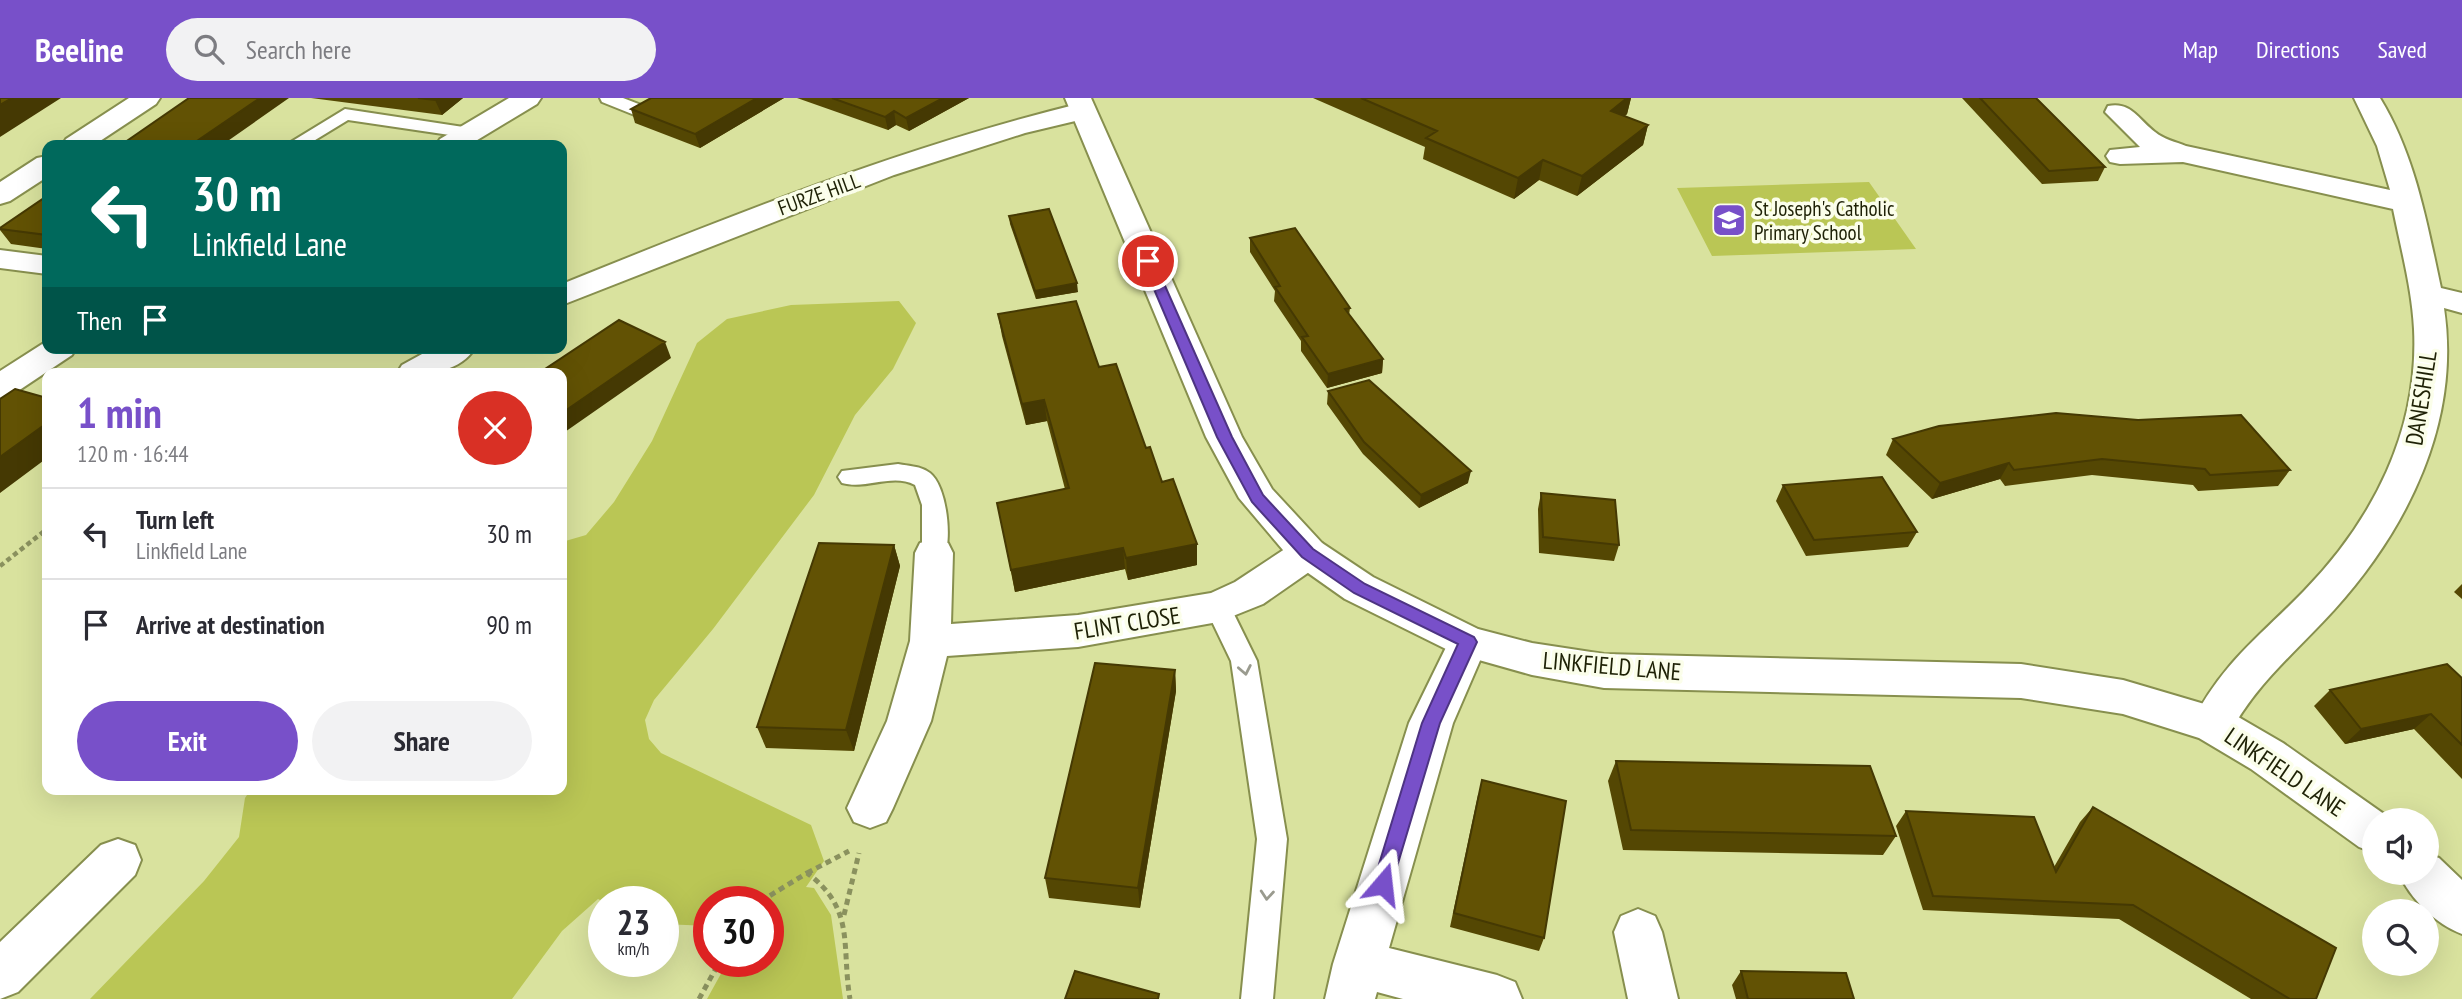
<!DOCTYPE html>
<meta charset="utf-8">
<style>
:root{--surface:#fff;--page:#f2f2f3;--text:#2b2b33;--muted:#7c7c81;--line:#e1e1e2;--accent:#7850c9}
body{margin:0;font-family:"PT Sans Narrow",sans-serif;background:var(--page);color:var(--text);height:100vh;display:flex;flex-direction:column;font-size:26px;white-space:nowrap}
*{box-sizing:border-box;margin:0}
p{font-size:23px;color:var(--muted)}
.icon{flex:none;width:38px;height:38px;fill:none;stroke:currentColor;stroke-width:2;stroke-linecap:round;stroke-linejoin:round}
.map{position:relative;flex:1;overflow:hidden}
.details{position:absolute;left:42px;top:270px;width:525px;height:427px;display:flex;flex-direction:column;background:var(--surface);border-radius:14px;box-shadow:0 7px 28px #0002}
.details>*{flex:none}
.guide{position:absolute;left:42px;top:42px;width:525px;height:214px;border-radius:14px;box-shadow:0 7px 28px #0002;background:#00695c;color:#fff;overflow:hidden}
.fabs{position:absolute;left:2362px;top:710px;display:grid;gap:14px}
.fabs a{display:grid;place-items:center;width:77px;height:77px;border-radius:50%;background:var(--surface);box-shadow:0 7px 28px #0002;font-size:35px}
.speed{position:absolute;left:588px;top:788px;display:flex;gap:14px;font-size:35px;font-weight:700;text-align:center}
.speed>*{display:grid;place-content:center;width:91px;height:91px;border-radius:50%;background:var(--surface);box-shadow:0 7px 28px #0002;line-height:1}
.speed small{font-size:18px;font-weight:400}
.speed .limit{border:10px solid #d22;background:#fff;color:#111}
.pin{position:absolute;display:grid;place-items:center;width:60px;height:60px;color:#fff;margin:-30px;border:4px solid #fff;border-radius:50%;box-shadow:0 2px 7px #0007}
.me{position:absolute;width:77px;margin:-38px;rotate:17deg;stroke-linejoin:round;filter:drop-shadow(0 0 5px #0008)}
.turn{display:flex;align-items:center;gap:24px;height:147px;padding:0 35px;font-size:32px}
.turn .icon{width:91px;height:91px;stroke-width:2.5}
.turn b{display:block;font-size:49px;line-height:60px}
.then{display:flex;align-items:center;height:66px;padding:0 35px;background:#0003;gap:14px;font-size:26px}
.round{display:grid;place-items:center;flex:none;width:74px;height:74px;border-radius:37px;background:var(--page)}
.head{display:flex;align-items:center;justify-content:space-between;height:119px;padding:0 35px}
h1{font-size:42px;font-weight:700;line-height:52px;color:var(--accent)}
.action{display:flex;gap:14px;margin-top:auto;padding:14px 35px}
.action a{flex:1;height:80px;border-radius:42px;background:var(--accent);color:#fff;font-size:28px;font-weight:700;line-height:80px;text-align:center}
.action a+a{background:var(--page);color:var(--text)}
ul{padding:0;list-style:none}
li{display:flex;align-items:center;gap:21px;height:91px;padding:0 35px;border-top:2px solid var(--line)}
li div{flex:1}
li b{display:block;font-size:26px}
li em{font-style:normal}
header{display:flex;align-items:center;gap:42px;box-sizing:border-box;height:98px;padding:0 35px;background:var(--accent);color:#fff}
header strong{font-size:33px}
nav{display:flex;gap:38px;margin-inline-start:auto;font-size:24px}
.search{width:490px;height:63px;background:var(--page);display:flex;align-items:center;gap:18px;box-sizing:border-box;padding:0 24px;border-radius:38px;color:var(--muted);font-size:26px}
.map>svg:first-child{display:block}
.green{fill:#bac655}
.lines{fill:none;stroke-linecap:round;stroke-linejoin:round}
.lane-casing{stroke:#878f4e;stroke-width:4}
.street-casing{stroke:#878f4e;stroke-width:4}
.secondary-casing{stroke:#878f4e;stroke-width:4}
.primary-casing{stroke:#878f4e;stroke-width:4}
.path-far1{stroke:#8a915e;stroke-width:4.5;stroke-dasharray:5 3.5;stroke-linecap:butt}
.path{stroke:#8a915e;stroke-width:5;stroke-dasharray:6 4.5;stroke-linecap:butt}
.lane{fill:#fff;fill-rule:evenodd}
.street{fill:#fff;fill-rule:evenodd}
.secondary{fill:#fff;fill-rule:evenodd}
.primary{fill:#fff;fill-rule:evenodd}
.wall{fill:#544703}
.shaded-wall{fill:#453903}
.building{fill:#625204;stroke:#453903;stroke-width:2}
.oneway{stroke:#9a9b8f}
.route{fill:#7850c9;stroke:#4e3483;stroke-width:2}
.labels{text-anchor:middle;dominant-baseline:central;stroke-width:7;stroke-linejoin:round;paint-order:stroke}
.far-street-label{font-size:21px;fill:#1e2106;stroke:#fbfeea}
.far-poi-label{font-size:21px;fill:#1e2106;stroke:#fbfeea;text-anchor:start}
.street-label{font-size:24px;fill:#1e2106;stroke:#fbfeea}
</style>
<header>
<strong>Beeline</strong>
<div class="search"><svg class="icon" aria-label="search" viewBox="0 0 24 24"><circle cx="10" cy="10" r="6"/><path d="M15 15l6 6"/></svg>Search here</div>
<nav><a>Map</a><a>Directions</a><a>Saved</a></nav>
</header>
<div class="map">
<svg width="2462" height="901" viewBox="0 0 2462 901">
<rect width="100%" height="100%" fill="#d9e29e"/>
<path class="green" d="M1869,84L1916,151L1712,158L1677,90Z
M899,203L916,225L893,271L855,317L814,397L713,531L654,602L645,622L649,641L661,655L811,727L824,763L806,789L814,790L831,817L843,901H707L728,863H768V803H709V828L663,826V803L604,804L598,801L562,833L512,901H90L204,783L239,739L245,700L251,691H562V444L586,437L614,404L652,343L697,245L727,221L791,207Z"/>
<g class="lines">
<g class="lane-casing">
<path id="lane" d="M600,0H623L649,10L652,14L643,19L637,18L602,4Z
M345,11L470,30L479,35L470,40L348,22L307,47H286Z
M898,366C909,368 921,368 930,375C947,388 953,444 943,461L934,464L925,461L922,455V407L915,387C892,375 866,392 842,385L838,379L842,373Z
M1218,499L1227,502L1257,563L1287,741L1273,901H1241L1257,741L1231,563L1205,509L1209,502Z"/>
</g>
<g class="street-casing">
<path id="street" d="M509,0H541L537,6L469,47H436L440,41Z
M2354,0H2380C2415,57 2427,125 2441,190L2462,195V215L2444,210C2461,323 2408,430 2334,512C2296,554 2254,587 2228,639L2213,644L2198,639L2191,626C2222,565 2258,540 2304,493C2373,422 2419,332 2414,231C2412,191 2401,151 2393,111L2183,64L2120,66L2110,64L2106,58L2110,52L2140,49L2105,14L2108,8C2131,3 2139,22 2155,34C2163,41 2176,44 2186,48L2390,92L2377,48Z
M1082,5L1092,7L1095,13L1092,19L1025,35L894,77L562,207V186C733,117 902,49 1082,5Z
M0,152L47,158V176L0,170Z
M47,243V250H76L72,257L12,297L0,300V273Z
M433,250H475C458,277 425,275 397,275L402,267Z
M934,441L948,445L953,455L951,526L1078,517L1211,495L1235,484L1294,445L1308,441L1322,445L1327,455L1322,465L1263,506L1218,524L1078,549L947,558L931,623L893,710L886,724L870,730L854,724L847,710L887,623L910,543L915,455L920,445Z
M1468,528L1482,533L1488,544L1453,625L1389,850L1497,877L1515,884L1522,901H1403L1377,894L1375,901H1325L1333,866L1409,625L1454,533Z
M118,741L135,747L141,762L135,777L18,894L0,901V844L101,747Z
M1638,811L1655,818L1662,834L1678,901H1628L1614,834L1621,818Z"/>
</g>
<g class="secondary-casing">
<path id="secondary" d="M1065,0H1091L1242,339L1272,391L1322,445L1373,479L1478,531L1532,545L1604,556L2021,566L2123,582L2228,613L2283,645L2391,721L2392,723H2375V755L2359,749L2251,671L2199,640L2123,616L2021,600L1604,590L1532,577L1454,555L1345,501L1294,465L1239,400L1206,339Z
M2427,756L2439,760L2462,782V836C2436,826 2410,801 2399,775H2427Z"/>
</g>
<g class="primary-casing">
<path id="primary" d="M129,0H160L156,6L94,47H62L66,41Z
M47,58V79L10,103L0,106V84L37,60Z"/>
</g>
<path class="path-far1" d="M0,468L47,431"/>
<path class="path" d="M807,775L849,753
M761,803L807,775C856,811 841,848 850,901
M844,817L859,755
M699,901L720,863"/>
<use href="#lane" class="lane"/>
<use href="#street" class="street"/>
<use href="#secondary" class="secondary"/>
<use href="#primary" class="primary"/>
</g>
<path class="wall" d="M311,0H463L442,17Z
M784,0L700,50L635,25L631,11Z
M797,0H969L909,33L896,27L888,32Z
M1313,0H1631L1627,16L1625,18L1648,27L1643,47L1577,98L1539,82L1514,101L1423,61L1425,49Z
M1962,0H2036L2105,69L2098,83L2042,86Z
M47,98V151L11,146L0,132V130Z
M1009,118L1078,194L1036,201L1010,126Z
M1250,140L1350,210L1349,217L1383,261L1382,275L1327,290L1301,253V243L1274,203L1275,193L1250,154Z
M998,216L1099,269L1146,350L1162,384L1197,467L1128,482L1125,471L1015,494L997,405L1065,391L1047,323L1026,327L1002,238Z
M1328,293L1468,385L1419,410L1363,356L1327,306Z
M1893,341L2290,372L2278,388L2198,393L2193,387L2092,377L2005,388L2000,381L1932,401L1886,357Z
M1783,387L1917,434L1908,449L1806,458L1776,403Z
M1541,395L1619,447L1614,463L1539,455L1538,411Z
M894,447L900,468L854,653L766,650L757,629Z
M2462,486V501L2454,494Z
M1175,572L1176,593L1140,810L1049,800L1045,780Z
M2462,580V681L2414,631L2345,646L2314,608L2330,592Z
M1616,663L1896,738L1883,757L1623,752L1608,683Z
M1478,697L1544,840L1539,853L1450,829Z
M2093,709L2316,901H2251L2119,821L1923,812L1896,728L1906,713L2054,769L2080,724Z
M1741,873L1854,901H1736L1732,887Z"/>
<path class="shaded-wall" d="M12,0H61L0,39V7Z
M260,0H289L222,47H191Z
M438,0H463L442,17L435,2Z
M757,0H784L700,50L695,36Z
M943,0H969L909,33L906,20Z
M1627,0H1631L1627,16L1606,33L1611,13Z
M894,13L896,27L888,32L885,19Z
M1648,27L1643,47L1577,98L1582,78Z
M1543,62L1539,82L1514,101L1518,80Z
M1077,185L1078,194L1036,201L1035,193Z
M665,244L671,260L562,336V315Z
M1383,261L1382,275L1327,290L1328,276Z
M1044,302L1047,323L1026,327L1022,306Z
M47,325V360L0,395V359Z
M2009,365L2000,381L1932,401L1940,385Z
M1471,373L1468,385L1419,410L1421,397Z
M1197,446V467L1128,482L1126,460Z
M894,447L900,468L854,653L846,632Z
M1123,450L1125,471L1015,494L1011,472Z
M1175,572L1176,593L1140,810L1138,790Z
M2431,616L2414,631L2345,646L2361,631Z"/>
<path class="building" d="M0,0H12L0,7Z
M189,0H260L191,47H121Z
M418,0H438L435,2Z
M651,0H757L695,36L631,11Z
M832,0H943L906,20L894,13L885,19Z
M1361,0H1627L1611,13L1648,27L1582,78L1543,62L1518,80L1426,40L1437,33Z
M1980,0H2036L2105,69L2049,73Z
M47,98V137L0,131V130Z
M1049,111L1077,185L1035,193L1009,118Z
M1295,130L1350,210L1345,211L1383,261L1328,276L1302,239L1308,238L1275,189L1280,188L1250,140Z
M1076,203L1099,269L1116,266L1146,350L1150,349L1162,384L1173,381L1197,446L1126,460L1123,450L1011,472L997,405L1069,390L1044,302L1022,306L998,216Z
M619,222L665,244L562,315V275H539Z
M1369,282L1471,373L1421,397L1364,344L1328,293Z
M15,291L47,300V325L0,359V301Z
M2056,315L2138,322L2241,317L2290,372L2210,377L2205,371L2102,361L2014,372L2009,365L1940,385L1893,341L1939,328Z
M1882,379L1917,434L1814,442L1783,387Z
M1541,395L1615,402L1619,447L1543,439Z
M819,445L894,447L846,632L757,629Z
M1095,565L1175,572L1138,790L1045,780Z
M2447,566L2462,580V647L2431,616L2361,631L2330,592Z
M1616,663L1870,668L1896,738L1631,732Z
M1482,682L1566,703L1544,840L1454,815Z
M2093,709L2336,850L2316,901H2290L2133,807L1933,798L1906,713L2034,719L2056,774Z
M1075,873L1159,896L1158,901H1065Z
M1741,873L1846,875L1854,901H1748Z"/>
<defs><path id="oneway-chevron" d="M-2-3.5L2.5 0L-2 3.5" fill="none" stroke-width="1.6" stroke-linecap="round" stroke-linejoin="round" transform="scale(1.75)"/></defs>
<g class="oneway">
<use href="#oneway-chevron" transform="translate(1245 572) rotate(79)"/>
<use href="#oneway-chevron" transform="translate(1267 797) rotate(95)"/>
</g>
<path class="route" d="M1148,159L1154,163L1232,339L1263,397L1313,451L1365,486L1474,539L1477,544L1440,625L1390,792L1383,795L1376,792L1373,786L1422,625L1458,546L1354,495L1302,459L1252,404L1217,339L1142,163Z"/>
<defs>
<g id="school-square" transform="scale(1.75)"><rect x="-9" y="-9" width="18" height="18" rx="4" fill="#7850c9" stroke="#fbfeea"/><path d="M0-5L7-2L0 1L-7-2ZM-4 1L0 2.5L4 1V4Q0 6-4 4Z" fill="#fff"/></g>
</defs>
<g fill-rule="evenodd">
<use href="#school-square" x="1729" y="122"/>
</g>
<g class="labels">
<g class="far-street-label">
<text transform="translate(819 96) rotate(-20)">FURZE HILL</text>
</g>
<g class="far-poi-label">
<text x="1754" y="110">St Joseph's Catholic<tspan x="1754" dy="24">Primary School</tspan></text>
</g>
<g class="street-label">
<text transform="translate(2421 300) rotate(-81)">DANESHILL</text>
<text transform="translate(1127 525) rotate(-9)">FLINT CLOSE</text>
<text transform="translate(1612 568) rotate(5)">LINKFIELD LANE</text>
<text transform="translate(2285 674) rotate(34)">LINKFIELD LANE</text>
</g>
</g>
</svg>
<div class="fabs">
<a><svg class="icon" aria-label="sound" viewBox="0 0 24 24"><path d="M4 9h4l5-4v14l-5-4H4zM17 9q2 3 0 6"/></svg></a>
<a><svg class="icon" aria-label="search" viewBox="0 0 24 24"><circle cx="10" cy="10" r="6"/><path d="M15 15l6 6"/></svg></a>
</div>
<div class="speed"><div>23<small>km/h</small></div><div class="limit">30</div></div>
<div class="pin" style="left:1148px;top:163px;background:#d93025"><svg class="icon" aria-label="arrive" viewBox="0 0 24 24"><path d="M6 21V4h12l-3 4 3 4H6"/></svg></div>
<svg class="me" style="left:1383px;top:786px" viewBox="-20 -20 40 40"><path d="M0-17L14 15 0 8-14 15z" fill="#7850c9" stroke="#fff" stroke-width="4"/></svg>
<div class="guide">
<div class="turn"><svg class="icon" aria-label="left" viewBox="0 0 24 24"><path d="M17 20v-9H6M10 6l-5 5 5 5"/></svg><div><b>30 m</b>Linkfield Lane</div></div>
<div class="then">Then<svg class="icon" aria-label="arrive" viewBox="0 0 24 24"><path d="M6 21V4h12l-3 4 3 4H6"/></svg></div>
</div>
<section class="details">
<div class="head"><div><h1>1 min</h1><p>120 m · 16:44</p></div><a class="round" style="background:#d93025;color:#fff"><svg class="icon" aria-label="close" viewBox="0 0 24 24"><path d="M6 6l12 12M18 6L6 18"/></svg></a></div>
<ul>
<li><svg class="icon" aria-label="left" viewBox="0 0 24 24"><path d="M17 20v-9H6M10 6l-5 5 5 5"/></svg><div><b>Turn left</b><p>Linkfield Lane</p></div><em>30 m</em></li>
<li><svg class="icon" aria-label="arrive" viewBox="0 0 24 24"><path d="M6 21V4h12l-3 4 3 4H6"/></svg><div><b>Arrive at destination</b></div><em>90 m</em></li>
</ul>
<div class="action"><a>Exit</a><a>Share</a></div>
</section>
</div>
